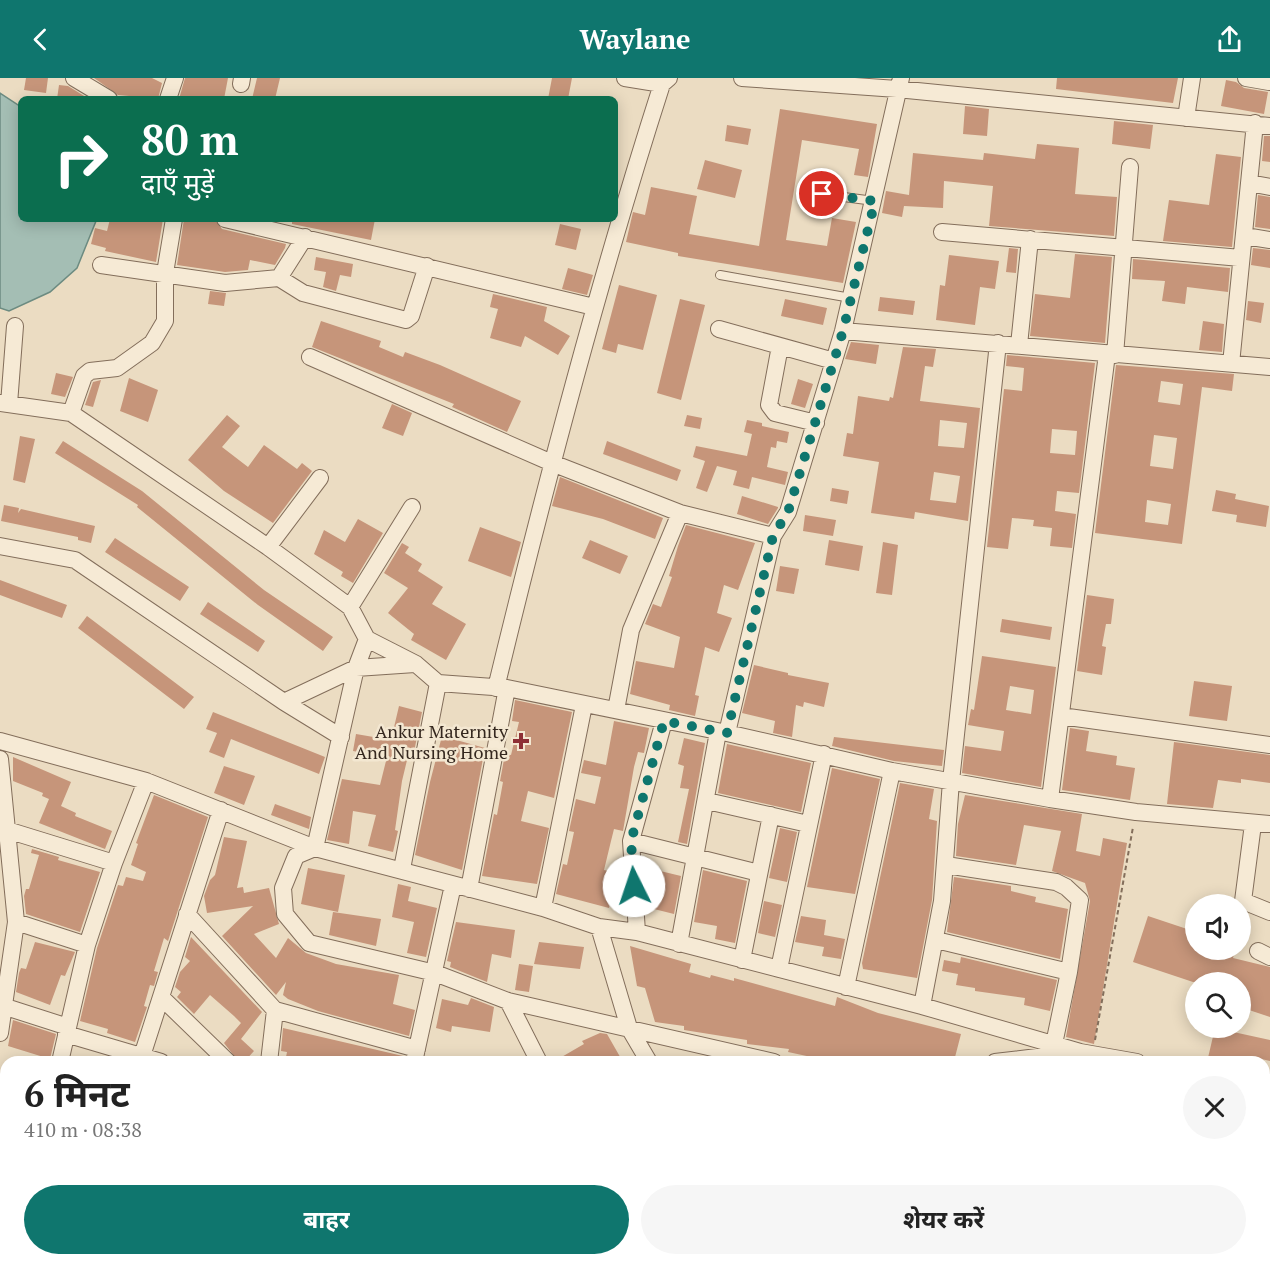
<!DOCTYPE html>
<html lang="hi">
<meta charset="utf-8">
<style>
:root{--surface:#fff;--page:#f6f6f6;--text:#222;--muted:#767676;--accent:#0f766e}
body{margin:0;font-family:"PT Serif","Noto Sans Devanagari",serif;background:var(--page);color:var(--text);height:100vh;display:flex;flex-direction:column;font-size:22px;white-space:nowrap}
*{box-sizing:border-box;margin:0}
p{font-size:20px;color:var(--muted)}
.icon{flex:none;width:33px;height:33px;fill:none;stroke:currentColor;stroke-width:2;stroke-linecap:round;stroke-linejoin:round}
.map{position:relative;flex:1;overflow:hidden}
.side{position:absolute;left:0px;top:978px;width:1270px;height:210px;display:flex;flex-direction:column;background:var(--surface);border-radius:18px 18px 0 0;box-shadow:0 3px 15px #0003}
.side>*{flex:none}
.banner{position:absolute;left:18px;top:18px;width:600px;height:126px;border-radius:9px;box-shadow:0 3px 15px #0003;background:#0b6e4f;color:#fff;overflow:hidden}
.controls{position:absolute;left:1185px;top:816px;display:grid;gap:12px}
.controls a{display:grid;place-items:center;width:66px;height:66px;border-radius:50%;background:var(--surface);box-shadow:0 3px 15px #0003;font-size:30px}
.pin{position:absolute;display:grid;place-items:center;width:51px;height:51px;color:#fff;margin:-26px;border:3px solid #fff;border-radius:50%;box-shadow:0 2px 6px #0007}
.me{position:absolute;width:66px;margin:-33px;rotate:356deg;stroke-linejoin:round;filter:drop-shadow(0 0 4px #0008)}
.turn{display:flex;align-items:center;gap:21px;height:126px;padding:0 24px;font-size:27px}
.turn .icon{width:78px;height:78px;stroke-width:2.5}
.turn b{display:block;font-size:42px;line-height:51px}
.round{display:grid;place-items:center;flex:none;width:63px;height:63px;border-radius:32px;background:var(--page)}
.head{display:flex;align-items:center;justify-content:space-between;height:102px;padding:0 24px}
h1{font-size:36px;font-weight:700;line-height:45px}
.primary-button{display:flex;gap:12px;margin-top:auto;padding:12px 24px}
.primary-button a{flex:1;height:69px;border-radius:36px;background:var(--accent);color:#fff;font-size:24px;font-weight:700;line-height:69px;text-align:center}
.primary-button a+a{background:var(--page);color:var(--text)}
header{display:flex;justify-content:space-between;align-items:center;height:78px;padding:0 24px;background:var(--accent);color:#fff;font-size:27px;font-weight:700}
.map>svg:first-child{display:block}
.water{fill:#a4beb4;stroke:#6c8b81;stroke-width:1.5}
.building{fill:#c6957a;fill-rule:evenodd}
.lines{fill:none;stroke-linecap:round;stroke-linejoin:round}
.lane-casing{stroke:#836e5b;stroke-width:10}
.street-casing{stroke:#836e5b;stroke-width:18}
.path{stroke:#836e5b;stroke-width:2;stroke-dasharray:4.5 3;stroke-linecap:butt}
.lane{stroke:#f6ead5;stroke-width:8}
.street{stroke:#f6ead5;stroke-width:16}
.route{stroke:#0f766e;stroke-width:10;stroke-dasharray:0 18}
.poi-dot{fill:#8e2f35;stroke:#f3e7d1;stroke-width:2}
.labels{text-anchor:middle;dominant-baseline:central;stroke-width:5;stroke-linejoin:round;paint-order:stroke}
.poi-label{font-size:18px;fill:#34271e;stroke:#f3e7d1;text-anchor:end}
</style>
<header><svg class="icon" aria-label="back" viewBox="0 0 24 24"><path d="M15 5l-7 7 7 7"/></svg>Waylane<svg class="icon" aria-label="share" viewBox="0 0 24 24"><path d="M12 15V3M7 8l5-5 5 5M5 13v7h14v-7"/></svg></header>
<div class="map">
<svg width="1270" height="1188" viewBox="0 0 1270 1188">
<rect width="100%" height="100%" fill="#ebdcc2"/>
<path class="water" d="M0,15L21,29V141H96V143L77,190L50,214L9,233L0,230Z"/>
<path class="building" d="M26,0H48L46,15L24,12Z
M94,0H152L162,5L158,21H128L129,18L118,17Z
M185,0H228L224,21H179Z
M257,0H280L275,21H252Z
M552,0H572L568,21H548Z
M1057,0H1178L1173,25L1056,11Z
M1226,2L1236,4L1244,10L1268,14L1264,36L1221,28Z
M59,7L68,8L89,21H57Z
M965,28L989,31L987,58L963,56Z
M780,31L877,46L868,99L854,97L859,71L802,62L786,162L827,168L832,140L856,144L843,205L678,178V175L626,164L633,134L645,137L651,109L697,118L689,156L759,168Z
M1114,43L1153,47L1150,71L1112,66Z
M727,47L751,51L748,67L725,63Z
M1264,58H1270V84L1262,83Z
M1037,66L1079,70L1075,116L1117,119L1114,158L989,148L993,108L944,103L943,130L904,128L902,139L882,135L886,113L909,117L913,75L983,82L984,75L1035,81Z
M1216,76L1241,79L1232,169L1163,163L1169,122L1209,127Z
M705,82L742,92L735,120L697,111Z
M1258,117L1270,119V151L1255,149Z
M110,141H163L156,184L105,173L106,170L91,166L95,150L107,153Z
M184,141H215L222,151L286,166L285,170L275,187L250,182L248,192L225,194L177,187Z
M292,141H375L371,162L292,146Z
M560,146L581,151L576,172L555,167Z
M1009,170L1018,171L1016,195L1006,194Z
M1253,170L1270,172V190L1251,187Z
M1075,176L1112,179L1105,265L1030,258L1035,216L1070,220Z
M949,177L999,183L995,211L980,209L975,247L936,242L940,207L945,208Z
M316,179L353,186L351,199L340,197L336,213L323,209L326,194L314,192Z
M1133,181L1230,190L1228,214L1187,209L1185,226L1162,223L1165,203L1132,201Z
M568,190L593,197L587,217L562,211Z
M619,207L657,217L643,272L618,266L616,275L602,271Z
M210,213L226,215L224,228L208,226Z
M493,216L547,229L544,243L570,258L558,277L525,258L521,269L490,260L498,231L490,229Z
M880,219L915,223L913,237L878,233Z
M680,221L705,227L681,322L657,315Z
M785,221L827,230L823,247L781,238Z
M1248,223L1264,225L1261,245L1246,242Z
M321,243L381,263L379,269L403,279L405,274L440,287L521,323L507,354L452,329L454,326L312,269Z
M1203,243L1224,246L1222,274L1199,272Z
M851,264L879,267L876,286L845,281Z
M903,269L936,271L933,289L925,288L920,323L980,330L968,443L915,434L914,441L871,435L879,384L843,378L847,355L853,356L858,318L889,323L890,319L893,320ZM940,342L967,345L964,370L938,368ZM934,394L960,398L956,425L930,422Z
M1007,277L1095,285L1079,415L1057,413L1055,433L1076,436L1072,470L1050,468L1052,450L1033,448L1034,442L1012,440L1008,471L987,469L1004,311L1022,313L1024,290L1006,288ZM1052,351L1077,353L1075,377L1050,375Z
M1116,287L1234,296L1232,313L1202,309L1182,466L1095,455ZM1161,303L1183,306L1180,327L1158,324ZM1154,357L1177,360L1173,391L1150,388ZM1147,422L1171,426L1168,447L1145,444Z
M56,295L73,299L65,319L51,316Z
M129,300L158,312L148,344L120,333Z
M798,301L813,306L805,330L791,326Z
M101,302L93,329L85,327L93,304Z
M392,326L412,335L403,358L382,350Z
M227,337L240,348L222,369L248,389L264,367L297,391L302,385L312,393L273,445L224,413L188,382Z
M687,337L702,340L700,351L684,348Z
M747,342L762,345V348L789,354L787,365L777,363L776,370L771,369L767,389L788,394L785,407L752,399L749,411L733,407L737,393L717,388L707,414L696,410L705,383L693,379L696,368L747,378L752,356L744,354Z
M20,358L35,361L25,405L13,402Z
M63,363L142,413L264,512L333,559L323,573L258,527L137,429L138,427L55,375Z
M607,363L681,392L677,403L603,376Z
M560,399L663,440L655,461L603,441L552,428Z
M832,410L849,413L847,426L830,423Z
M1216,412L1236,416L1235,421L1269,428L1266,449L1236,444L1237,437L1212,433Z
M742,418L778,429V430L768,446L737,436Z
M4,427L19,430L18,435L21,431L95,448L91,465L78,462V459L1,443Z
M805,437L836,442L833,458L803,453Z
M358,441L383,455L353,505L341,498L343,494L314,476L324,452L345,464Z
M686,447L755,465L738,512L724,507L717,535L732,540L719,574L705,569L695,617L699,618L695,638L669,632L670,627L630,616L636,583L674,590L680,559L645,546L653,526L661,529L672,499L669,498L678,468Z
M480,449L521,464L511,499L468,483Z
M115,460L189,509L180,523L105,474Z
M590,462L628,478L620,496L582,480Z
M829,462L863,468L859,493L825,487Z
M883,464L898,467L892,517L876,515Z
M402,465L409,469L405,475L422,486L418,493L443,509L432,526L466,546L446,582L411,562L414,556L388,535L408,510L384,495Z
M780,488L799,491L794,516L776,513Z
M0,502L67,527L62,540L0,517Z
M1087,517L1114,521L1111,546H1106L1102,568L1106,569L1102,597L1077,593Z
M208,524L265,563L258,574L200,536Z
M87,538L194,619L184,631L78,550Z
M1002,541L1052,549L1050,562L1000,554Z
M982,578L1056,589L1041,709L962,695L965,668L1001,673L1004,653L968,647L971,631L974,632ZM1010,608L1034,612L1031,636L1006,632Z
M754,587L788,595V597L829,605L824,629L804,624L803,629L796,627L792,659L773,655L775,643L742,635Z
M1194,603L1232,608L1227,643L1189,638Z
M515,622L572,634L554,720L528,713L521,743L549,750L537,806L482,798L494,736L497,737L503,704L500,703L505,676L511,677L519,644L512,643Z
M399,628L422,634L413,679L408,678L402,703L395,752L398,753L393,774L368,768L376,737L353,733L349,766L327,762L342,701L380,707L387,679L353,673L356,656L391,662Z
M213,634L325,679L319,696L231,661L224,680L209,674L217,655L206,651Z
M614,643L649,650L644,675L638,674L634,689L623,753L614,751L611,763L604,792L616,795L609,830L556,816L563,786L567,787L574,754L569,753L576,721L595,726L601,699L581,695L584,682L606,687Z
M1070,650L1089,653L1086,673L1117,678L1116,687L1135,690L1130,722L1062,712Z
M442,658L485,670L462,792L415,777L430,704Z
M834,659L944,672L942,688L894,683L832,668Z
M684,660L705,665L687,766L678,764L689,711L680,710L684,688L678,686Z
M1174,664L1270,677V705L1241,701V705L1218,702L1213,730L1167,726Z
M727,666L811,685L801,734L718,715Z
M13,679L71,704L61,728L76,735L75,738L112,753L105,771L39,745L49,721L42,718L43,715L13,703Z
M224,688L255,698L244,727L214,715Z
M832,690L880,701L855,816L807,809Z
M900,705L934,711L929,741L937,743L932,822L917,900L863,891L862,885Z
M154,717L208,739L168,863L164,860L154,893L158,894L154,908L150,907L144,928L147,929L135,964L107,955L108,951L80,943L97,870L118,807L123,808L126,799L143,803L146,794L131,787L138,766L136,765Z
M965,717L1082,736L1076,773L1100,778L1103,760L1127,765L1094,966L1066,959L1090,823L1085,805L1052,793L1061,753L1024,747L1016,787L956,778L958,746Z
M275,726L311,739L309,751L271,737Z
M780,750L797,754L787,804L769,800Z
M224,759L247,763L237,810L243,809L244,815L269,810L279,846L254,856L276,880L288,860L306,875L336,886L399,897L393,926L415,932L409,958L318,933L288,921L283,917L286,904L276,917L222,858L253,828L207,835L204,818L210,802L215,797Z
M32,771L59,779L58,782L100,794L80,854L26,836L24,818L26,811H29L39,777L31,775Z
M308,790L345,797L338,834L301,826Z
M656,792L681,798L674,836L650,830L657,802H654Z
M703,792L747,803L735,865L715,861L717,848L694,844Z
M954,799L1011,808V813L1036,819L1035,824L1068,831L1060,881L947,854Z
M398,806L411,809L408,823L437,830L426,879L407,875L414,844L392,839Z
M764,823L782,827L775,859L758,855Z
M333,834L381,841L376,868L329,857Z
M801,838L826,842L824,857L845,861L841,881L822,878L824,869L795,864Z
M1148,838L1196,854V872H1235L1233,880L1270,889V939L1240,929V904H1193L1133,884Z
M456,844L515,852L511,880L492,876L487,904L450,889L451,884L447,883Z
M191,859L262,934L241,961L254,973L244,984L238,983L224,965L241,945L234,938L210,917L194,936L177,919L181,914L175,909L180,894L190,883L185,879Z
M35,864L75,874L65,898L61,897L50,927L16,914L19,895L21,890L26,891Z
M539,864L584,869L580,891L534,886Z
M630,868L691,886L689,894L710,900L711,897L734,903V900L835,928L837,919L878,935L961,956L954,983L815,984L816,980L788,974L789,971L747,966V962L684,952V948L655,944L645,910L637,908Z
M961,879L1057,902L1050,933L1024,927L1025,920L975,913V910L956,907L958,896L942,893L944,882L960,885Z
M519,886L533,888L529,914L515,912Z
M471,920L494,929L490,954L452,948L451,954L436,950L442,921L468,927Z
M13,942L56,956L50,981L8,968Z
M283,950L403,978L402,984H285L287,974L281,973Z
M1215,950L1270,962V983L1253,979L1251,984L1226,981L1225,984H1207Z
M600,955L607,956L623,984H553L584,966L582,963Z"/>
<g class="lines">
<g class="lane-casing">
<path id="lane" d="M821,116L874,123
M720,197L851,220
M276,1182L291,1188"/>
</g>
<g class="street-casing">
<path id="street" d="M74,0L109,21
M625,0L662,6
M742,0L897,11L1270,48
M1246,0L1269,4
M241,6L242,0
M168,21L175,0
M1186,40L1192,0
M1249,105L1270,109
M225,141L594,229
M942,154L1241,180
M1245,158L1270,162
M101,187L225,205L279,200L305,159
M279,200L303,215L406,242L411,238L427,188
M719,251L834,283
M843,253L1270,289
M1019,267L1030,161
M780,268L769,327L775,335L816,345
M1115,277L1130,89
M310,279L552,385L680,435L773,458
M1231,286L1255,45
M0,325L71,335L268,469L350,529L367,561L416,586L438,605L507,610L727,655L892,693L1050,721L1136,734L1270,746
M9,326L15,248
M71,335L84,298L90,293L117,290L152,265L165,243V195L174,141
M0,468L75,482L284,624L341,659
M268,469L320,400
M350,529L412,429
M367,561L356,590L315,770L296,778L283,810L285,836L309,865L435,895L508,923L774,984
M496,610C545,407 598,205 662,6L669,0
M284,624L356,590L415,586
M616,632L631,552L680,435
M1061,638L1270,667
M727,655L773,458L788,434L843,253L901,0
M0,663L146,703L315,770L543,830L599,849L637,854L922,928L1080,974L1137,984
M0,681L16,844L0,955
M1050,721L1107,276
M707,723L808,746
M1253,746L1243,823L1270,834
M7,752L114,785
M631,763L759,795
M402,791L438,605
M469,811L507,610
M543,830L584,627
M187,836L275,932L417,971
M16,844L87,867
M599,849L629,950L649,984
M637,854L631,763L664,643
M936,862L1069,894L1080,822L1066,809L1056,804L946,787
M679,866L718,654
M1258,873L1270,879
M742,882L771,737
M779,891L824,676
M846,909L892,693
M161,919L228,984
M508,923L539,984
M922,928L942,823L951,703L998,265
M6,929L68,949
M66,956L161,984
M1054,966L1069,894
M142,978L221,732
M60,984L87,867L114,785L146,703
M269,984L275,932
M414,984L453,807
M995,984L1070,975
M1264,1003L1270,1004
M1264,1093L1270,1094
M1264,1146L1270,1148
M0,1151L6,1152
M80,1182L93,1188
M612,1182L614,1188
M709,1182L710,1188
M1116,1182L1136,1188
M65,1188L67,1182
M208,1188L210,1182
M753,1188L758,1182
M1036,1188L1038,1182"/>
</g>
<path class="path" d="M1095,962L1133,749"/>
<use href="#lane" class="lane"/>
<use href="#street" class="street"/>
</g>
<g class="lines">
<path class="route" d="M634,808L631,763L664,643L727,655L773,458L788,434L843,253L875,123L822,116"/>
</g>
<path class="poi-dot" d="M518 654h6v6h6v6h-6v6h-6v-6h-6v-6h6z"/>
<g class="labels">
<g class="poi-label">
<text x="508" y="653">Ankur Maternity<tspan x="508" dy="21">And Nursing Home</tspan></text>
</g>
</g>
</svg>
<div class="controls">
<a><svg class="icon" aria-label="sound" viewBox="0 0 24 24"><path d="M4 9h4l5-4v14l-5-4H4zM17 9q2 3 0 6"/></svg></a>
<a><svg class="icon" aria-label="search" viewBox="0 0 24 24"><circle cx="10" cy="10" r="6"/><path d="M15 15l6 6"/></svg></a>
</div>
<div class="pin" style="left:822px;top:116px;background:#d93025"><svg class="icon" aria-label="arrive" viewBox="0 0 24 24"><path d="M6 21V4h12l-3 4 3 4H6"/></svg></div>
<svg class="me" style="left:634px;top:808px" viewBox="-20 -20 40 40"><circle r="19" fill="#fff"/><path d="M0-13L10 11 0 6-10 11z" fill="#0f766e"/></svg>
<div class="banner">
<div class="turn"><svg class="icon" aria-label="right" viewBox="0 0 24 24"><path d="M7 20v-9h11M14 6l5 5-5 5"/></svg><div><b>80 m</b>दाएँ मुड़ें</div></div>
</div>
<section class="side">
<div class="head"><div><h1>6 मिनट</h1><p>410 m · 08:38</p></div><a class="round"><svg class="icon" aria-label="close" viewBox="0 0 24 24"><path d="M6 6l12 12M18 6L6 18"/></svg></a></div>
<div class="primary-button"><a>बाहर</a><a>शेयर करें</a></div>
</section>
</div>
